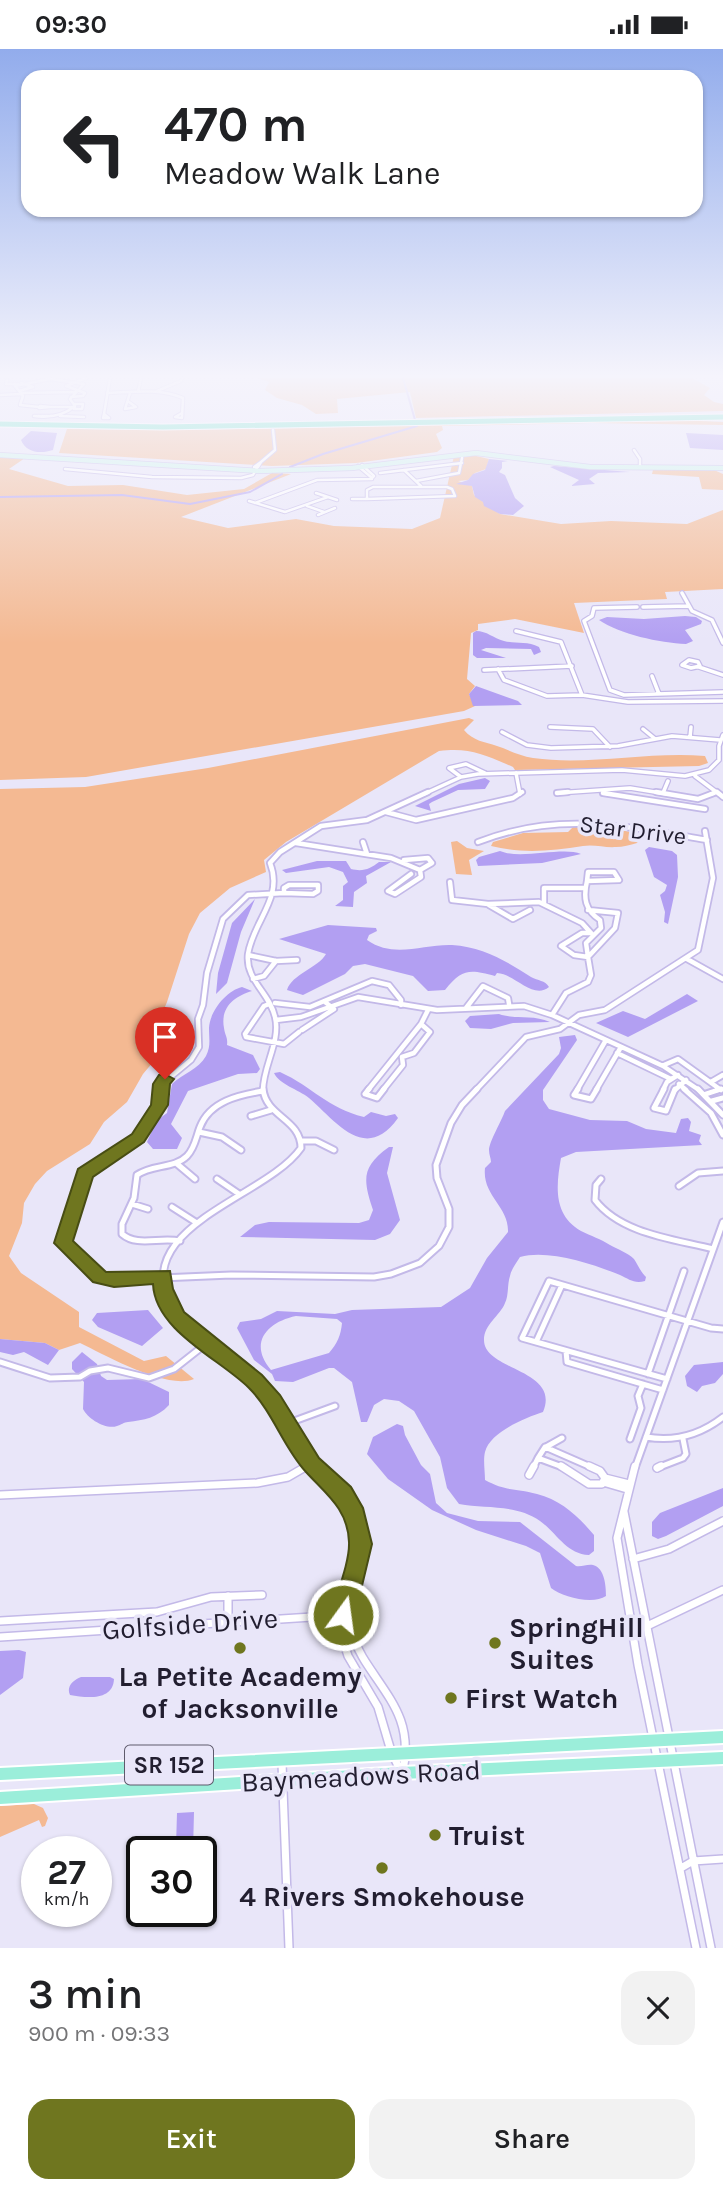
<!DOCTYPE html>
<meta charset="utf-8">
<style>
:root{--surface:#fff;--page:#f2f2f2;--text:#202124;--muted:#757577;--accent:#6f761f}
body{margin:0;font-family:Karla,sans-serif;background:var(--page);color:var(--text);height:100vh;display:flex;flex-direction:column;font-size:26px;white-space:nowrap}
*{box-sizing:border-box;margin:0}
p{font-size:23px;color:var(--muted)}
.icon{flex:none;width:38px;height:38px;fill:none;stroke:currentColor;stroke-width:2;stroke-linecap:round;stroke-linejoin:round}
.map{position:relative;height:1899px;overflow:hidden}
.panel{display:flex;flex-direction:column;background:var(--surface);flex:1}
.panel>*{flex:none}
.top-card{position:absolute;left:21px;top:21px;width:682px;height:147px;border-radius:21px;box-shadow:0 2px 5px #0004;background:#fff;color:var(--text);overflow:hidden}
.speed{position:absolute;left:21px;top:1787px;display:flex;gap:14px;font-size:35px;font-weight:700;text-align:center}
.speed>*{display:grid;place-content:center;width:91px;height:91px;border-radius:50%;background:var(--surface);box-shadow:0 2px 5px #0004;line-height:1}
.speed small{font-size:18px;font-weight:400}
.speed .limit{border:4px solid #111;border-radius:10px;background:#fff;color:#111}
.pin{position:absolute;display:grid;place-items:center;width:60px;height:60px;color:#fff;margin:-72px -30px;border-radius:50% 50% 50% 0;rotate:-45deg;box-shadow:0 0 7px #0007}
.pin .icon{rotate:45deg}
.me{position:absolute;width:77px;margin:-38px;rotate:14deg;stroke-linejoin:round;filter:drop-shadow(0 0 5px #0008)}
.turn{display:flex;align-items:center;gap:24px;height:147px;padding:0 28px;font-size:32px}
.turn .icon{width:91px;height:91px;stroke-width:2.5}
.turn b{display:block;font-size:49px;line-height:60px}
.round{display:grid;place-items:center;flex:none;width:74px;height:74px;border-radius:21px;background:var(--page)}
.overview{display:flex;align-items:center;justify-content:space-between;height:119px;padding:0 28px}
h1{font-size:42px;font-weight:600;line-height:52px}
.cta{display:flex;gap:14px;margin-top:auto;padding:14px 28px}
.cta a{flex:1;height:80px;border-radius:21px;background:var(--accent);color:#fff;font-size:28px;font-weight:600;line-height:80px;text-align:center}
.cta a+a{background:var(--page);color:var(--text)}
.status{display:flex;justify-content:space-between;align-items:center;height:49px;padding:0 35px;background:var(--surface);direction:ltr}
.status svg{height:19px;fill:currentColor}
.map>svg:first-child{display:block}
.green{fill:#f4b992}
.water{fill:#b29ff2;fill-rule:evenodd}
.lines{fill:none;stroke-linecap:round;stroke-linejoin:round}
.stream{stroke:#b29ff2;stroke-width:2}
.minor-far4-casing{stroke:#c3b9e8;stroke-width:4.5}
.minor-far3-casing{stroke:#c3b9e8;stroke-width:6}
.minor-far2-casing{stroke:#c3b9e8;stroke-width:8}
.minor-far1-casing{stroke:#c3b9e8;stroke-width:9}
.minor-casing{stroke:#c3b9e8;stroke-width:10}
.secondary-casing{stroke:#c3b9e8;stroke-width:6}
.primary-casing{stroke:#fff;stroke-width:16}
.motorway-casing{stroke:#fff;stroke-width:7}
.minor-far4{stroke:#fff;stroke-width:2.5}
.minor-far3{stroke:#fff;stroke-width:3.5}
.minor-far2{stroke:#fff;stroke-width:4.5}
.minor-far1{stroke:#fff;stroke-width:5}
.minor{stroke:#fff;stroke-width:7}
.secondary{stroke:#cdf6ec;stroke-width:4.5}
.primary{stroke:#9beeda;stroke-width:12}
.motorway{stroke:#59e2c1;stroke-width:5}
.route{fill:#6f761f;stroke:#484d14;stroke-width:2}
.poi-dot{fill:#6f761f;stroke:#e9e6f9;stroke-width:2.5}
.labels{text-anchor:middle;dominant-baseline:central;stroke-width:7;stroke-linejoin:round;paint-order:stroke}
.shield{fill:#e9e6f9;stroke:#5e5a6c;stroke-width:2}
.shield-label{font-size:23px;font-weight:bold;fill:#221e30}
.street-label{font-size:24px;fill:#221e30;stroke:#e9e6f9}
.near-street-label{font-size:28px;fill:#221e30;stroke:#e9e6f9}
.near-poi-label{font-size:28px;font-weight:bold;fill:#221e30;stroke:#e9e6f9;text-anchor:start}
</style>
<div class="status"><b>09:30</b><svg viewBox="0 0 49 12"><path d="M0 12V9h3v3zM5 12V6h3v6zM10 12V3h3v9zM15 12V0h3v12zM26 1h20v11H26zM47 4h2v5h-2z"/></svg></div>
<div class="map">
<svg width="723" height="1899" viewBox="0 0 723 1899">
<rect width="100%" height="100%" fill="#e9e6f9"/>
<path class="green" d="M257,329H692L710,339L704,346L714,353L723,355V362L416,369L410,343L337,350L338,364L316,365L302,356L277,349L265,341L269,333Z
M701,372L723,373V376L592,374L442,377L443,381L436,385L442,399L437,403L356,414L272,417L59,404L67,380C278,384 490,371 701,372Z
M472,406L489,410L486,420L475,424L468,431L458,432L472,437L474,446L500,465L561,475L611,472L687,475L723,461V540L665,543L667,550L574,554L584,584L515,570L478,575V581L471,584L467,630L475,637L469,645L475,657L464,662L86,728L0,731V408L25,409L9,420L68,437L123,436L187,446L244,440L272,424L291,425L181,468L228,479L296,470L334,477L412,480L440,469L454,407Z
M653,421H714L723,425V441L702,440L699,428L652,425Z
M469,669L474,671L464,681C473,692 485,693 497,697C509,701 520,707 533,709C589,717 649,702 705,707L708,714L699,717L515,721L513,718C485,706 470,698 439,702L286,793L264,811L266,823L230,839L200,864L189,885L167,953L159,972L161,993L159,1006L143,1025L127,1053L104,1073L90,1095L47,1122L35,1135L24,1154L22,1174L9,1207L21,1224L79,1263V1278L144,1312L166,1307L194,1330C167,1341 107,1307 80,1294L59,1301L45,1294L0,1290V740L85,738L208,719Z
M597,777L631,783L641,788L637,794C630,796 623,798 616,798C605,799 594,795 583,797C551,802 523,805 491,797L493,793L523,784L568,783L573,778Z
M457,792L467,799L484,802L469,811L472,826L456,825L451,793Z
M34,1755L43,1759L48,1769L45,1777L42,1778L39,1771L0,1788V1757Z"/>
<path class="water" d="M31,382L57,384L53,401C41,405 26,404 21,391Z
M686,384L723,386V401L690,399Z
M489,410L508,412L502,413V419L499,423L505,426L515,449L524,457L513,466L500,465L484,457L483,453L475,448L472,437L456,435L468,431L473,425L485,421Z
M554,417L630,423L598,424L589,430L595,435L571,437L579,431L550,418Z
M685,567L696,568L702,572L701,575L685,581L693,592L686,595C660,594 619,585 599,571L607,568L644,570Z
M476,582C487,582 493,589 504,592C515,595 527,592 539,598L541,603L534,606L531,600L486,599L481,601L506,609H477L473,606V584Z
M476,637L518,652L522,656L473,657L469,645Z
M485,729L490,732L485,740L458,741L432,753L429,755L431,762L415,757L459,735Z
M649,798L672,802L677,806L678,828L668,875L664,873L665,863L660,846L665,842L667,836L654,828L645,801Z
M500,802C521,811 563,797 581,805L542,814L478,817L476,811L479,808Z
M317,812H346L351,820C363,823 370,820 379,813H391L366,827L367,834L354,843L353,858L335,857L343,851V837L348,833L343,823L329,818L286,824L282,821Z
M255,850L241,883L227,934L216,945L218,924L232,874Z
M328,876L376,879L377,882L369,886L367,891C394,910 423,895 452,896C483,898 506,912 531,928C538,932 545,931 549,938C533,951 515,925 497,924L495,927C469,920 462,920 445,941L428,942L413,927L365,915L353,917L345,925L303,946L287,941C292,925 318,919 326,905L279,890Z
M242,938L252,942C235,947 220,958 224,979C225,987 228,988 227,996L253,1006L260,1020L257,1024L238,1025L188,1042L171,1075L182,1089L177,1100H153L147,1093L156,1072L167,1064L172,1035C182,1025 199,1020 206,1007C211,997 209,990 209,979C210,962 226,942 242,938Z
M687,945L698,952L628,988L596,974L623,962L645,970Z
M499,965C516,971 532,965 550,973L513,974L491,980L470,979L465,972L470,967Z
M575,986L577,991L543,1041V1051L549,1060L590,1071L627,1072L646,1080L676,1084L681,1070L688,1069L691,1073L689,1082L701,1086L699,1092L702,1096L576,1103L561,1109C556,1137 553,1166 581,1182C591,1187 601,1190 610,1196C617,1200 628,1204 634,1210C638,1216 640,1222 646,1228L645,1232C634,1235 629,1230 620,1226C593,1215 548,1200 520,1208C516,1214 511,1221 510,1227C507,1236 509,1246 505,1254C500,1267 484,1275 484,1291C484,1322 561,1320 543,1363C525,1369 490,1383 485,1403C483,1411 485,1422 485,1431C507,1443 516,1439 537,1445C561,1451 578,1467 594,1486V1502L589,1506C566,1505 557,1484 540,1472C517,1455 486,1460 459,1455L447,1439L440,1408L414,1362L399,1352L384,1350L374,1356L367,1373H361L352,1333L334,1319H329L293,1333L275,1332L272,1325L254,1311L237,1279L240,1273L261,1270L277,1262L335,1265L352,1261L441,1258L470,1239L487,1209L508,1183C509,1157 482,1147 485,1119L491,1113C491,1109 489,1106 489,1101C489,1093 502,1071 505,1062L559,1005L561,999L559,988ZM296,1267L337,1270L342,1274C341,1286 337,1295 329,1304L271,1321C248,1294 267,1273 296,1267Z
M280,1023C313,1038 327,1059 364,1068L371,1063L386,1067L395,1065L398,1069C365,1115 336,1072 309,1049C298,1040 280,1036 274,1024Z
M389,1098H393L387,1124L400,1171L390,1185L375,1191L240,1188L255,1176L269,1173L359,1174L369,1171L373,1161C363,1131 361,1118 389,1098Z
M148,1261L163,1279L142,1297L98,1278L92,1271L97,1264Z
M0,1290L45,1294L59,1301L48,1316L24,1303L13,1306L0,1303Z
M82,1303L97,1315L101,1327L107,1331L142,1330L169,1343V1356C157,1369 144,1371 128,1373C124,1373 121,1376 117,1377C106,1381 88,1370 83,1360L84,1333L72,1320V1313Z
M723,1313V1325L715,1334L702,1337L697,1343L687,1337L685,1327L694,1316Z
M397,1375L403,1377L405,1386L421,1416L430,1425L436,1454L447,1464L478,1472L520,1473L576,1517C582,1518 587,1515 593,1516C605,1519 606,1538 606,1547C593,1556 562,1548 551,1539L540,1504L526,1497L476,1481L432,1461L388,1430L367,1405L373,1388Z
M723,1439V1457L666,1487L658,1490L652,1487V1473L660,1464Z
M19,1601L26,1603L23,1629L0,1646V1602Z
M81,1628H110L114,1630C113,1652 87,1649 70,1646C66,1638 73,1631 81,1628Z
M194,1763L193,1802H178L176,1797L177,1764Z"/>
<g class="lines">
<path class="stream" d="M403,329L415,371
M290,418L323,405L417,377
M0,448L122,446L190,455L250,443L282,425"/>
<g class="minor-far4-casing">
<path id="minor-far4" d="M7,331L6,335H18
M19,342L33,338L21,334
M157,342L181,332L182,329
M138,343L141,329
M22,344L76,343
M107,344C133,343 158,339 183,349L182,369L175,368L182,364
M0,346L21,345
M71,348L83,347L85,344L66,337L86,329
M129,353L136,358L125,360L130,344
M74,355H83L82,360H74
M40,357L50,358L39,359Z
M39,358L20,356L23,347L15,337L50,330L84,335L70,350L75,357C63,367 49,369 34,367H52
M50,358H75
M104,365L109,369H103Z
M104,365L110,329
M60,367L84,368
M634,401L640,410V417
M261,413L275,401L273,381
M261,413L258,418H254Z
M358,417L372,429L374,427L362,416
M65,420L152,428L242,429
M404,421L421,437
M380,424L462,414
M241,429L253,426L257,419
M416,432L459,424L462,409
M373,438H447L452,440L455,447L367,450V441Z
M316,444L337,451
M352,450H367
M249,452L285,463L328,448
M255,454L317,431L372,430
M307,457L324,463
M318,466L335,459"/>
</g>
<g class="minor-far3-casing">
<path id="minor-far3" d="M682,544L692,562L712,571L723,594
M637,558L594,559L592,567L584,572L610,641L624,646L723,643
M643,558L689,557
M516,582L561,593L582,646
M689,611L698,613L700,617L691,619L682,616Z
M699,618L723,626
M498,620L504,631L547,647L582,646L628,653L723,652
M484,621L572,617
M652,627L659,645
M550,678L593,680L610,698
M643,680L654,689
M502,683L527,696L551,699L618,697L672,687L720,691
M690,688L691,678
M516,724L520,745
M695,727L719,745
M461,728L449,719L466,715L485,724
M557,744L630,739L667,745
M603,744L610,745
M663,744L668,732
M424,745L461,728L478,725L622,721L685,727L709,721L719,711V697L723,686
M711,745L714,744"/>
</g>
<g class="minor-far2-casing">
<path id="minor-far2" d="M656,743L698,750L714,744
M717,743L723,748
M557,744L568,743
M603,744L705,760
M386,763L416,771L513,749L522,743
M363,793L367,805
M478,793C557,762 626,777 707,791
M296,794L391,809L420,821
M404,811L428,809L432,814L420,821
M588,823H614L619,831L587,832Z
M411,825L388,842L395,845L421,828L420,821
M587,832C583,849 585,861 600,871L601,879L586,894L588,908L574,906L561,897L582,884H591
M450,833L452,851L488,855L539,853L582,874L591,884
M289,836H318V842L313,845L284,844V839Z
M544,854V839H585
M489,856L513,870L530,861
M248,906L276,912L297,911
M687,910L723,930
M253,930L264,927L276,912
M275,954L310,958L372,932L389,936L401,951V956
M269,955L264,957L245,985L246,988L284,995L299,983
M466,959L483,937L508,949L509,955
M552,966L566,944L588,933L591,926L588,908L615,879L618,864L588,861
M276,971L301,968L358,948L437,961L524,957L552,966L663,1017L699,1041
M421,975L428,961
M302,981L334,960L325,953
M617,1004L671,1030
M664,1016L678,1010L721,1041
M711,1033L723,1026
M679,1035L686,1041
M161,1041L162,1035L191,1011L199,998L198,970L203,956L207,924L223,870L248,846L284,844
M263,1041C263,1017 281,992 275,968C270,944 245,931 248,905C253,872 284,849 270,814L280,803L321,777L367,771L428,743
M368,1041L421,975L430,983L414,1004L402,1008L403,1016L383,1041
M476,1041L526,988L560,980L579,966L605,961L698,901L713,829L705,782
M577,1041L606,991
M596,1041L621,998
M663,1041L667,1033L678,1026
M675,1041L686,1031
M717,1041L721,1040"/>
</g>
<g class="minor-far1-casing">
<path id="minor-far1" d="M161,1040C153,1096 119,1090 88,1121C75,1134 68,1175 63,1193L94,1225L114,1231L231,1226L374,1228L391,1225L420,1214L439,1197L449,1178V1160L437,1129L436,1116L451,1074L462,1056L477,1040
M263,1040C266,1068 301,1070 301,1099C265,1151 119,1178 176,1268L262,1339L316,1419
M369,1040L365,1045L377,1049L384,1040
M578,1040L574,1046L591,1050L597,1040
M664,1040L654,1059L666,1062L675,1040
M684,1040L711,1064L723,1086
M698,1040L723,1066
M706,1045L721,1040
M712,1052L723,1049
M251,1067L271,1061
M199,1083L222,1088L241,1101
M302,1092H316L334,1101
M176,1114L195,1130
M217,1130L239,1145
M601,1130L596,1136L595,1151C621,1185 674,1190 713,1200
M679,1137L698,1124L723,1122
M132,1155L148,1160
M172,1158L197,1174
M180,1192C159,1188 137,1198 122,1185V1175L134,1149L137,1126C152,1115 174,1120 187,1107C195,1099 196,1088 200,1078C210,1052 239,1046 263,1042
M536,1293L562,1236
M566,1302L567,1313L663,1341
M0,1313L50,1329L80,1328L90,1322L108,1319L149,1329L174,1320L207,1294
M648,1325L684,1222
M667,1330L522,1289L549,1232L711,1279L723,1280
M286,1375L335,1357
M646,1388C675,1393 700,1386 723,1368
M630,1390L641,1359L638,1347L643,1335
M546,1398L562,1389
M304,1419L311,1415
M533,1419L538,1409
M565,1419L538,1409L545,1398L593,1419
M635,1419L723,1173
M657,1419L683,1409L686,1405L683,1390"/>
</g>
<g class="minor-casing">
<path id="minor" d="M314,1417L348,1453L358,1473L361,1486L359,1507L339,1579L348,1607L378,1658L391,1702L400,1721
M561,1417L589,1435H602L605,1429
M589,1417L600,1422L605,1429
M635,1417L617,1489L638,1616L696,1899
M657,1419L661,1417
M529,1426L534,1417
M605,1429L629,1435
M603,1433L627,1440
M0,1446L257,1434L288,1428L307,1417
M624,1463L711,1899
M633,1510L669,1500L723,1472
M228,1547V1574
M343,1567C351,1582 356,1598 365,1612C390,1651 413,1672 403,1722
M0,1572L157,1563L211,1548L262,1546
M632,1580L645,1578L723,1541
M0,1588L343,1566
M282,1714L289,1899
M681,1819L693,1812L723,1810"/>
</g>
<g class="secondary-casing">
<path id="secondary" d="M0,406L259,422L352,419L476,404L590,418L723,419"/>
</g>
<g class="primary-casing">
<path id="primary" d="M0,1725L723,1688
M0,1749L402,1724L723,1709"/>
</g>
<g class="motorway-casing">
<path id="motorway" d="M0,375L163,378L723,368"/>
</g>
<use href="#minor-far4" class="minor-far4"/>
<use href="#minor-far3" class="minor-far3"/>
<use href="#minor-far2" class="minor-far2"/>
<use href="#minor-far1" class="minor-far1"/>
<use href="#minor" class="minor"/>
<use href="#secondary" class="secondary"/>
<use href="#primary" class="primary"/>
<use href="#motorway" class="motorway"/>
</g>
<linearGradient id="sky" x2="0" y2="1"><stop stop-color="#92acec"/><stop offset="0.55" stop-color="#f5f4fc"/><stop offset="1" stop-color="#f5f4fc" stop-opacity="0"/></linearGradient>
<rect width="723" height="594" fill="url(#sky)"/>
<path class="route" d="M165,1025L174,1030L170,1035L168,1056L144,1093L93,1128L73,1192L106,1223L170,1222L173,1240L184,1263L262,1326L280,1346L319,1409L351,1438L363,1459L372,1495L355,1566L351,1573L343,1576L335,1573L331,1566C336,1546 350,1513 349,1493C348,1460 326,1445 306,1423C283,1398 273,1363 249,1339C220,1310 155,1282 153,1235L114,1238L93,1233L54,1194L78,1120L132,1085L151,1056L153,1035L159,1026Z"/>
<g class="poi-dot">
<circle cx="495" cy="1594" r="7"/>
<circle cx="240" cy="1599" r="7"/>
<circle cx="451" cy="1649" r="7"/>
<circle cx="435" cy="1786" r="7"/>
<circle cx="382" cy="1819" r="7"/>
</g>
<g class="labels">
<rect class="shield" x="125" y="1696.5" width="88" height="39" rx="5"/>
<g class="shield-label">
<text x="169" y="1716">SR 152</text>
</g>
<g class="street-label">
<text transform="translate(633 781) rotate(7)">Star Drive</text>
</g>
<g class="near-street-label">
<text transform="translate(190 1575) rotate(-4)">Golfside Drive</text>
<text transform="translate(361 1727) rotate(-3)">Baymeadows Road</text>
</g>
<g class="near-poi-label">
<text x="509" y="1578">SpringHill<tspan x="509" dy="32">Suites</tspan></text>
<text x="240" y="1627" text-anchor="middle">La Petite Academy<tspan x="240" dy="32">of Jacksonville</tspan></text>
<text x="465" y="1649">First Watch</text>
<text x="449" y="1786">Truist</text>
<text x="382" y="1847" text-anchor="middle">4 Rivers Smokehouse</text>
</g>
</g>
</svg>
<div class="speed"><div>27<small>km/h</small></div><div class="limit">30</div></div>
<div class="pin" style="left:165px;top:1030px;background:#d93025"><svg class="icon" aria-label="arrive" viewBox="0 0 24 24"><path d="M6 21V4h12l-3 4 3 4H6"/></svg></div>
<svg class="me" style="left:343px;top:1566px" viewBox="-20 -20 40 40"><circle r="17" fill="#6f761f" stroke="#fff" stroke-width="3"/><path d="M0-11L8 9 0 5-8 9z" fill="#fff"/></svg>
<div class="top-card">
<div class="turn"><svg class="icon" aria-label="left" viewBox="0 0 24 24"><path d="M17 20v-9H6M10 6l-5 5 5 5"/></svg><div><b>470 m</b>Meadow Walk Lane</div></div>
</div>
</div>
<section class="panel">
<div class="overview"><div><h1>3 min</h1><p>900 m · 09:33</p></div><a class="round"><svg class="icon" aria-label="close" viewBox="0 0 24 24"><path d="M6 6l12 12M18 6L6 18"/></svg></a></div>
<div class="cta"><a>Exit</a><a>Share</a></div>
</section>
